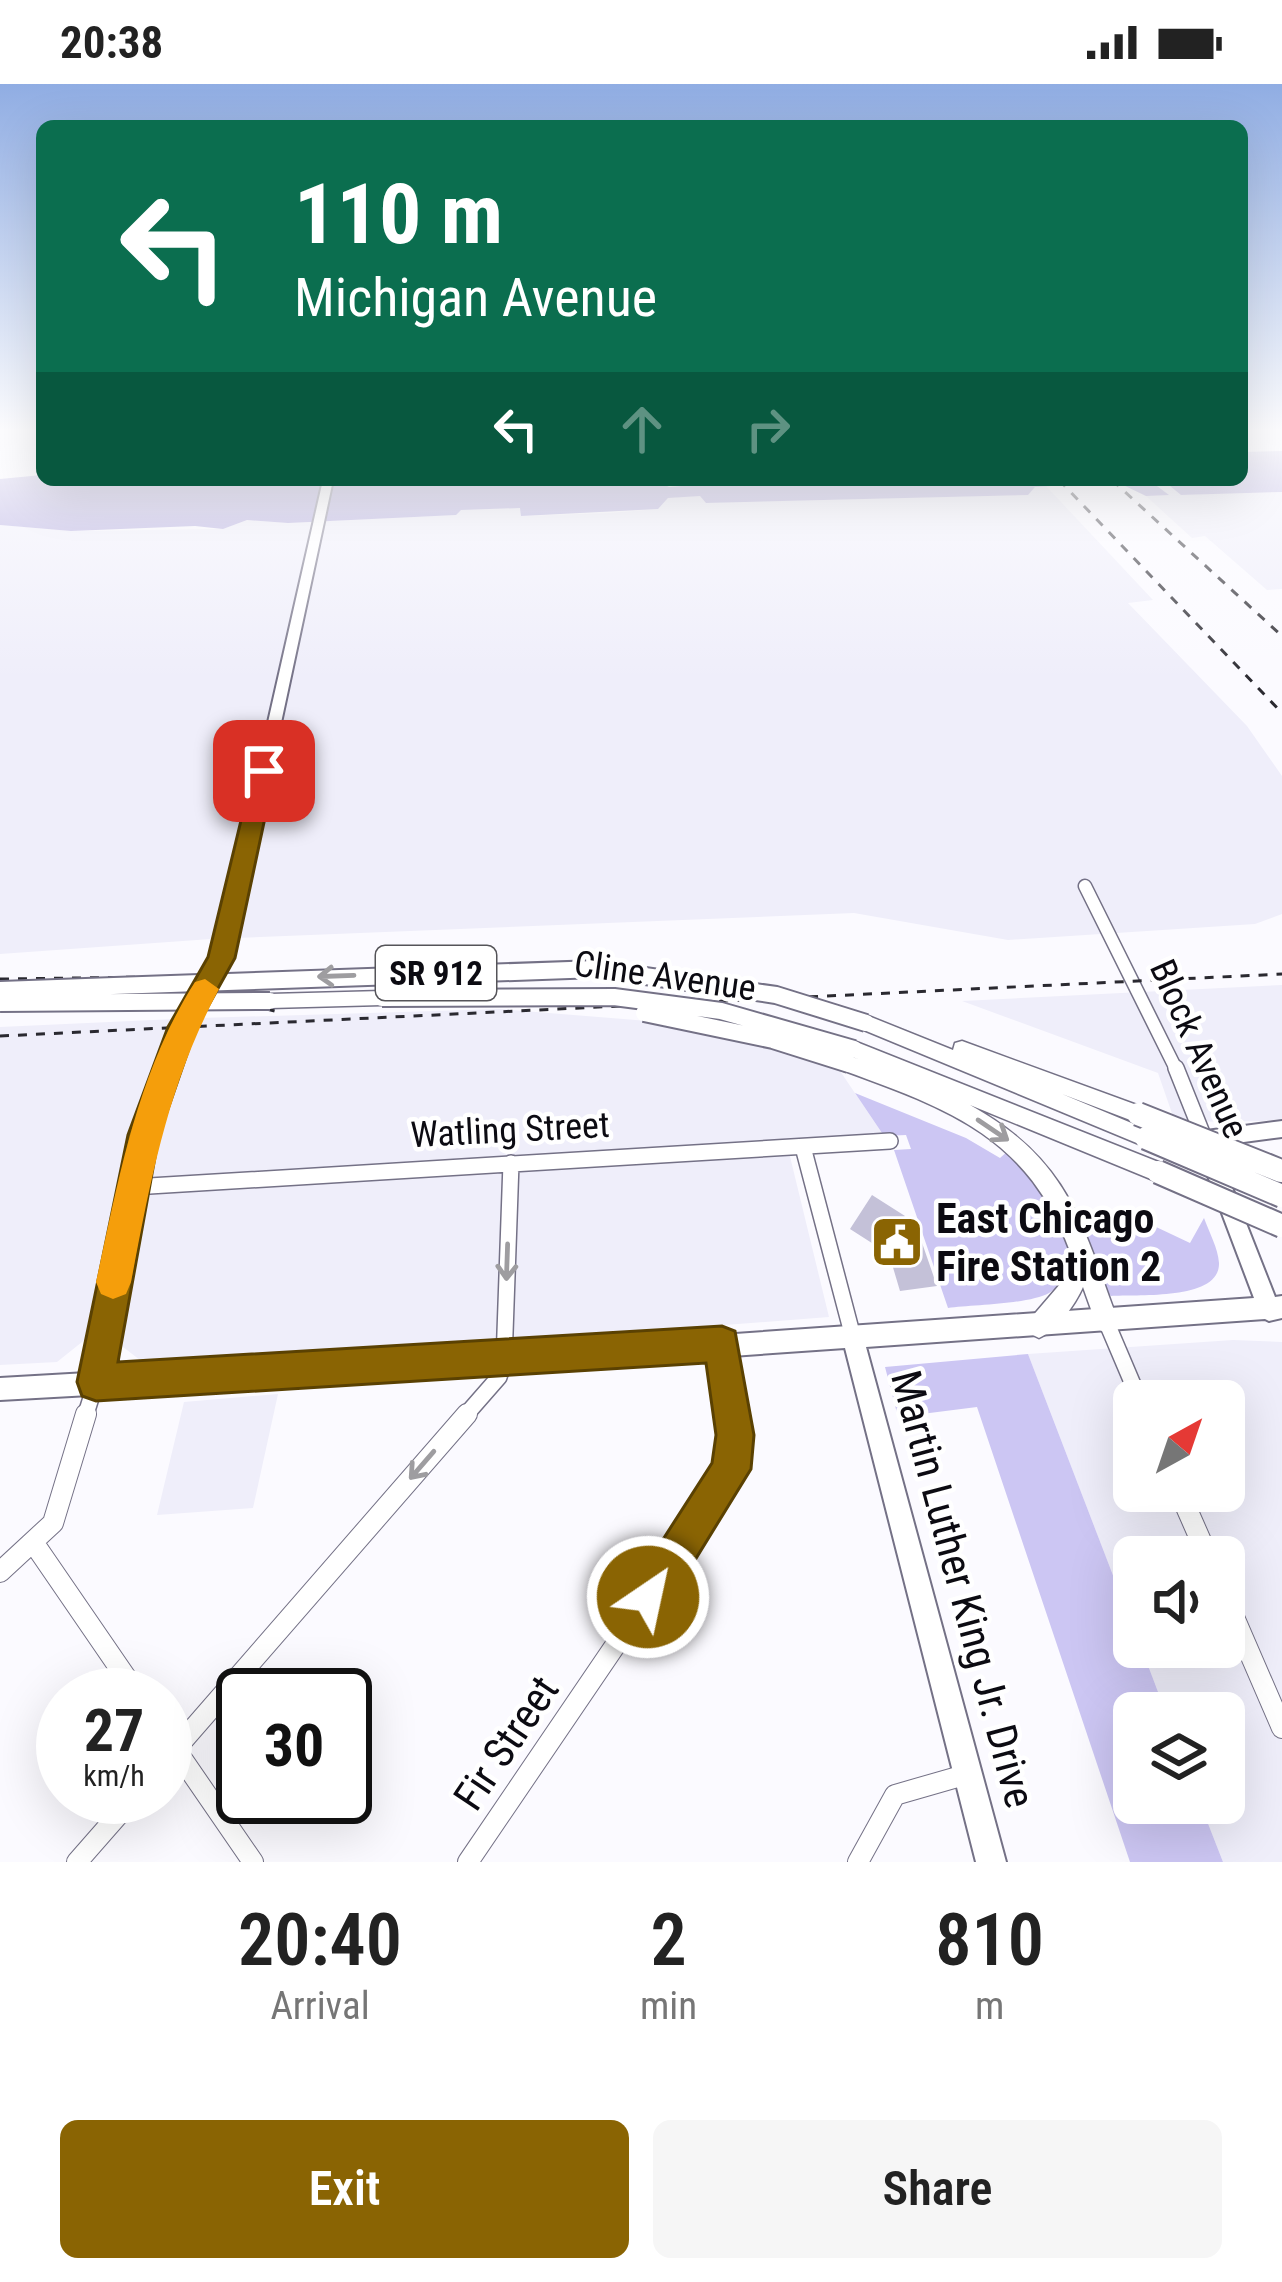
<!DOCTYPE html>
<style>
:root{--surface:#fff;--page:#f6f6f6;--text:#222;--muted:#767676;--accent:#8a6403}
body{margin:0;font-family:"Roboto Condensed",sans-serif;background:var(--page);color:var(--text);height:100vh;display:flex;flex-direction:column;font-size:45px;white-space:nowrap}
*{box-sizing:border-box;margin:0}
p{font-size:39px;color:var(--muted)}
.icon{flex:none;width:66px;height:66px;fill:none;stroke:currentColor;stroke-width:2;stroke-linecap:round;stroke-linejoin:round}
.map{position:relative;height:1778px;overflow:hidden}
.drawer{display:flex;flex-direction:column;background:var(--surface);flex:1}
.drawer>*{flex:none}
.top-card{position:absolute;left:36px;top:36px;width:1212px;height:366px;border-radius:18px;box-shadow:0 12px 48px #0002;background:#0b6e4f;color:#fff;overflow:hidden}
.needle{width:78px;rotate:40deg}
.fabs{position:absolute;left:1113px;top:1296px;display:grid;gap:24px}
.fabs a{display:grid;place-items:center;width:132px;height:132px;border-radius:18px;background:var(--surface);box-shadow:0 12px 48px #0002;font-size:60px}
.speed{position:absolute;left:36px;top:1584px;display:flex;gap:24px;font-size:60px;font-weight:700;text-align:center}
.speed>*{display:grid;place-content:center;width:156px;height:156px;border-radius:50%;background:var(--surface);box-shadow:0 12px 48px #0002;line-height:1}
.speed small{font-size:30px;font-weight:400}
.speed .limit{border:6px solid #111;border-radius:18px;background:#fff;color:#111}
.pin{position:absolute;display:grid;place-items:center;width:102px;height:102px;color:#fff;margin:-51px;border-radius:24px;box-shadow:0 6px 18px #0006}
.me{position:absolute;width:132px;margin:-66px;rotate:34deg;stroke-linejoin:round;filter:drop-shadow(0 0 9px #0008)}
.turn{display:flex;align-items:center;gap:42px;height:252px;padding:0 60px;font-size:54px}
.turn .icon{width:156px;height:156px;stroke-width:2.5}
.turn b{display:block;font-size:84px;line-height:102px}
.lanes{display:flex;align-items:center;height:114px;padding:0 60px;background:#0003;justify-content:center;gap:60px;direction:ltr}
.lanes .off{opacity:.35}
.eta{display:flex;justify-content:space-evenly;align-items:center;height:204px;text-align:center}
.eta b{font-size:72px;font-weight:600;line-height:84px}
.primary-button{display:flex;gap:24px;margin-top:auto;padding:24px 60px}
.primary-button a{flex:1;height:138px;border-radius:18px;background:var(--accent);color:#fff;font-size:48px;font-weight:600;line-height:138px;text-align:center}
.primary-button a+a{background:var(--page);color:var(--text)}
.status{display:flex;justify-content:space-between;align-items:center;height:84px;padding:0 60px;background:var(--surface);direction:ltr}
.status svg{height:33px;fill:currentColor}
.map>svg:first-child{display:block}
.built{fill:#efeefa;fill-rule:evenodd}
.green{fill:#ccc6f3}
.water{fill:#aca3dc}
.building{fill:#c4c1d8}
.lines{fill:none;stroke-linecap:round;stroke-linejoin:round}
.minor-far2-casing{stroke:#747186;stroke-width:15}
.minor-far1-casing{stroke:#747186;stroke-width:18}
.minor-casing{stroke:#747186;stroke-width:22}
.major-casing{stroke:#747186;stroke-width:4}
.highway-casing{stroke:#747186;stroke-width:3}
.minor-far2{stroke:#fff;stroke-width:12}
.minor-far1{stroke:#fff;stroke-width:15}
.minor{stroke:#fff;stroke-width:20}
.major{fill:#fff;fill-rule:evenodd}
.highway{fill:#fff;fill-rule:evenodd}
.rail{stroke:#2a2930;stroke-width:3;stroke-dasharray:9 9;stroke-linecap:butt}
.highway-bridge-far1-casing{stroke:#747186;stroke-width:20;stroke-linecap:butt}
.highway-bridge-casing{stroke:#747186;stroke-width:26;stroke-linecap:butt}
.highway-bridge-far1{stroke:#fff;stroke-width:16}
.highway-bridge{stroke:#fff;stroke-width:22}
.oneway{stroke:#9e9da0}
.route{fill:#8a6403;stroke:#5a4102;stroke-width:3}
.slow{fill:#f59e0b}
.labels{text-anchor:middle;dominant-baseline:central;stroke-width:9;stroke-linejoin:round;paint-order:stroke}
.shield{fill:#fff;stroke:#555459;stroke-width:3}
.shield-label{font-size:33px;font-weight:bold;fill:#0c0b12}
.street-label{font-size:36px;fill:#0c0b12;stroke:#fff}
.near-poi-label{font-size:42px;font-weight:bold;fill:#0c0b12;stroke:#fff;text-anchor:start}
.near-street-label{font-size:42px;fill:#0c0b12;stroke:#fff}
</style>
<div class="status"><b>20:38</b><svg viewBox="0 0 49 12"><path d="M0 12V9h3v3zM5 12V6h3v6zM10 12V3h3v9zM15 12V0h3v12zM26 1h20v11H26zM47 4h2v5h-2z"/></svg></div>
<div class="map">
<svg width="1282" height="1778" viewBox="0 0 1282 1778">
<rect width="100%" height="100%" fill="#fbfaff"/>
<path class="built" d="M1165,397L1182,411L1282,408V505L1267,506L1205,452L1192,454L1146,412L1167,411L1152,398Z
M1046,402L1153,516L1128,519L1247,642L1282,692V830L1255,840L1008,856L854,829L211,855L0,870V441L71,447L223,445L247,436L288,439L455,431L461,426L521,424L522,432L610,429L658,425L668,414L700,411L706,419L1027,411L1035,403Z
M1282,901V1035L1262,1037L1175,1038L1158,989L962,917Z
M500,925L648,937L791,968L838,984L884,1052L786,1056L829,1233L477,1260L140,1276L123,1263L119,1242L146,1088L183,966L200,934Z
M175,935L145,1009L124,1091L92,1250L57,1278L0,1281V943Z
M1233,1256L1282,1258V1778H1223L1200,1719H1224V1629H1166L1141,1563H1224V1473H1134V1546L1028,1270ZM1134,1317H1224V1407H1134Z
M278,1310L253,1424L157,1431L184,1318Z"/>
<path class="green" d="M855,1009L966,1054L1000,1074L1009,1066C1034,1096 1104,1176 1049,1209C1030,1220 972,1221 948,1224L894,1066L911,1065L906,1051L884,1052Z
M1068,1121L1118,1144L1135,1133L1190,1159L1204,1134C1209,1148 1218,1164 1219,1179C1220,1217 1138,1210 1111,1212L1102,1203Z
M1028,1270L1134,1546V1563H1141L1166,1629H1134V1719H1200L1223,1778H1130L977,1323L898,1333L885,1283Z"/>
<path class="water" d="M1282,367V408L1181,411L1164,397L1153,399L1169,411L1146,412L1117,398L1035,403L1028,411L706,419L700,412L668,414L658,425L521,432L520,424L461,426L456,431L288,439L247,436L223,445L195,442L71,447L0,441V395L42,391V396H378L389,402C432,401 646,387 669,403L694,401L692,396H1242V368Z"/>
<path class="building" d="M872,1111L905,1132L900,1140L920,1153L937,1202L900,1207L889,1170L850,1145Z"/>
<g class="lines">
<g class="minor-far2-casing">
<path id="minor-far2" d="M1085,802L1177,987"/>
</g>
<g class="minor-far1-casing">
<path id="minor-far1" d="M1176,984L1204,1054
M803,1063L853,1253
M133,1103L890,1057
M1106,1237L1140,1317
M722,1261L733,1333
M85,1333L96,1298
M464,1333L499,1293L504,1277L511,1079"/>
</g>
<g class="minor-casing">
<path id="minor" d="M1179,1407L1208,1473
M33,1458L138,1611
M0,1488L53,1439L86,1330
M1224,1510L1282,1644
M165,1650L253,1778
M165,1677L467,1330
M77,1778L134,1713
M468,1778L725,1400L734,1366L733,1330
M858,1778L895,1711L968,1690"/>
</g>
<g class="major-casing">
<path id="major" d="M323,396H333L233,863L191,943L153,1051L109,1288L504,1266L1254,1214L1203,1079L1206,1073L1213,1070L1220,1073L1275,1213L1282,1212V1234L1269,1237L1265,1235L866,1263L1006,1778H976L845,1264L504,1288L0,1316V1294L87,1289L135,1051L173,943L217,863Z
M1282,1037V1053L1206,1063L1199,1061L1196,1055L1199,1049L1206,1047Z"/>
</g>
<g class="highway-casing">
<path id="highway" d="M382,907L389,909L391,914L389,919L382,921L270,924L263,922L261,917L263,912L270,910Z
M866,931L953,966L955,959L962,957L1145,1024L1148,1030L1145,1036L1138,1039L1062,1010L1153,1048L1156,1054L1153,1060L1146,1063L1139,1060L859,944L857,939L859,934Z
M854,957L1166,1081L1169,1088L1166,1095L1158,1098L970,1021C1069,1076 1081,1138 1118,1237L1114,1245L1106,1249L1098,1245L1083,1203C1075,1221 1057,1246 1039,1254L1031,1250L1027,1242L1031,1234L1061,1199L1071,1170C1030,1054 950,1025 842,986L839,980L842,974L849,972L858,975L847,971L844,965L847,959Z"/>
</g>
<use href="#minor-far2" class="minor-far2"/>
<use href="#minor-far1" class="minor-far1"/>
<use href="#minor" class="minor"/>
<use href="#major" class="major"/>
<use href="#highway" class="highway"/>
<path class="rail" d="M1059,396L1282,629
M1112,396L1282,552
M0,895L145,893L282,929
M0,952L1282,890"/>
<g class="highway-bridge-far1-casing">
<path id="highway-bridge-far1" d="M0,906L597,885L776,911L866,939
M382,914L614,913L721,927L854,965
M0,919L270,917
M644,929L773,956L849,980"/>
</g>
<g class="highway-bridge-casing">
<path id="highway-bridge" d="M1138,1030L1281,1087
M1146,1054L1282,1112
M1158,1088L1282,1142"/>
</g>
<use href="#highway-bridge-far1" class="highway-bridge-far1"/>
<use href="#highway-bridge" class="highway-bridge"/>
</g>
<defs><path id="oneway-shaft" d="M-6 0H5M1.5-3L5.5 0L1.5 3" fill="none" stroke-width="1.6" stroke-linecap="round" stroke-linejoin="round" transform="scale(3)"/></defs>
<g class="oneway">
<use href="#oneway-shaft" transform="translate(336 892) rotate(178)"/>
<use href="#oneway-shaft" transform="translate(993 1046) rotate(34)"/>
<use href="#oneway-shaft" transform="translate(507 1178) rotate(92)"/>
<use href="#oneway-shaft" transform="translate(422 1381) rotate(131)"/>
</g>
<linearGradient id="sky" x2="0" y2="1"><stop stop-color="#90ade3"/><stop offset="0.58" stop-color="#fdfdff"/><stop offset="1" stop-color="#fdfdff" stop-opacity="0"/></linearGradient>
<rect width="1282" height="597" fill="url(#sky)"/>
<path class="route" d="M264,680L275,687L235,874L196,944L159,1051L118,1278L722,1242L735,1247L754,1351L751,1385L663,1528L648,1535L633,1528L626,1513L712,1379L716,1351L706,1279L96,1317L82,1312L77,1298L128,1051L168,943L208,873L253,687Z"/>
<path class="slow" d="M205,895L219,905C168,1000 151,1094 131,1198L126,1210L113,1215L101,1210L96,1198C119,1094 137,989 195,898Z"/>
<defs>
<g id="civic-square" transform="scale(2.7)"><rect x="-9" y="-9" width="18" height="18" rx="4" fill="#8a6403" stroke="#fff"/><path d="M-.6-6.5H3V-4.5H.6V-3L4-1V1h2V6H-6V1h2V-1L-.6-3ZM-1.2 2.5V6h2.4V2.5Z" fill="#fff"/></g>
</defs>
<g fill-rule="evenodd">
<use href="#civic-square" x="897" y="1158"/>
</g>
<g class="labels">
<rect class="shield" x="376" y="862" width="120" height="54" rx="9"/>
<g class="shield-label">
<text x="436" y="889">SR 912</text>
</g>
<g class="street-label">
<text transform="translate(665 892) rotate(8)">Cline Avenue</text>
<text transform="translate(1199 965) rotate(66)">Block Avenue</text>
<text transform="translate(510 1046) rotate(-3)">Watling Street</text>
</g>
<g class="near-poi-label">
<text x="936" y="1134">East Chicago<tspan x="936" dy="48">Fire Station 2</tspan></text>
</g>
<g class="near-street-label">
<text transform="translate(963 1505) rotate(75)">Martin Luther King Jr. Drive</text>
<text transform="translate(506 1659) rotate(-56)">Fir Street</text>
</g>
</g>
</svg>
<div class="fabs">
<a><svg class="needle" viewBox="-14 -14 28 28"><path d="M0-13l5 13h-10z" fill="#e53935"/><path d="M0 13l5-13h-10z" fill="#767676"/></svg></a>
<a><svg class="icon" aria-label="sound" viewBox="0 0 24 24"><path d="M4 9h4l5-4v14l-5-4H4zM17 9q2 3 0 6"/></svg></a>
<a><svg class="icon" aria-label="layers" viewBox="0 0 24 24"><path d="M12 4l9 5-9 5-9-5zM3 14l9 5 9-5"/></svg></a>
</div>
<div class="speed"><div>27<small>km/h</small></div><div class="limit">30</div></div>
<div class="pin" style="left:264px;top:687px;background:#d93025"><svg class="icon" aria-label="arrive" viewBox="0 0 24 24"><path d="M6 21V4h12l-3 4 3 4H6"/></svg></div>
<svg class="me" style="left:648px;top:1513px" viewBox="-20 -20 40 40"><circle r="17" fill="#8a6403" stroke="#fff" stroke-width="3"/><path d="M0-11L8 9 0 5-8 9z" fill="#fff"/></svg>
<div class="top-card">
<div class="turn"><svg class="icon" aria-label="left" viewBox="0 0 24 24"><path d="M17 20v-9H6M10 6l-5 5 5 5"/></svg><div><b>110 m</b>Michigan Avenue</div></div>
<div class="lanes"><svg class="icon" aria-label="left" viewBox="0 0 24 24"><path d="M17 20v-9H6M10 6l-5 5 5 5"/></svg><svg class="icon off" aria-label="ahead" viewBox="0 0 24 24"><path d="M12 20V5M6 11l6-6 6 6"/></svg><svg class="icon off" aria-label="right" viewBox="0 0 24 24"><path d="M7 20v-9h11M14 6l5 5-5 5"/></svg></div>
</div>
</div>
<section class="drawer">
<div class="eta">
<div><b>20:40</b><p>Arrival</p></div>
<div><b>2</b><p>min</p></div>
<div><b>810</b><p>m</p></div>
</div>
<div class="primary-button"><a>Exit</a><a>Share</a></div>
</section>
